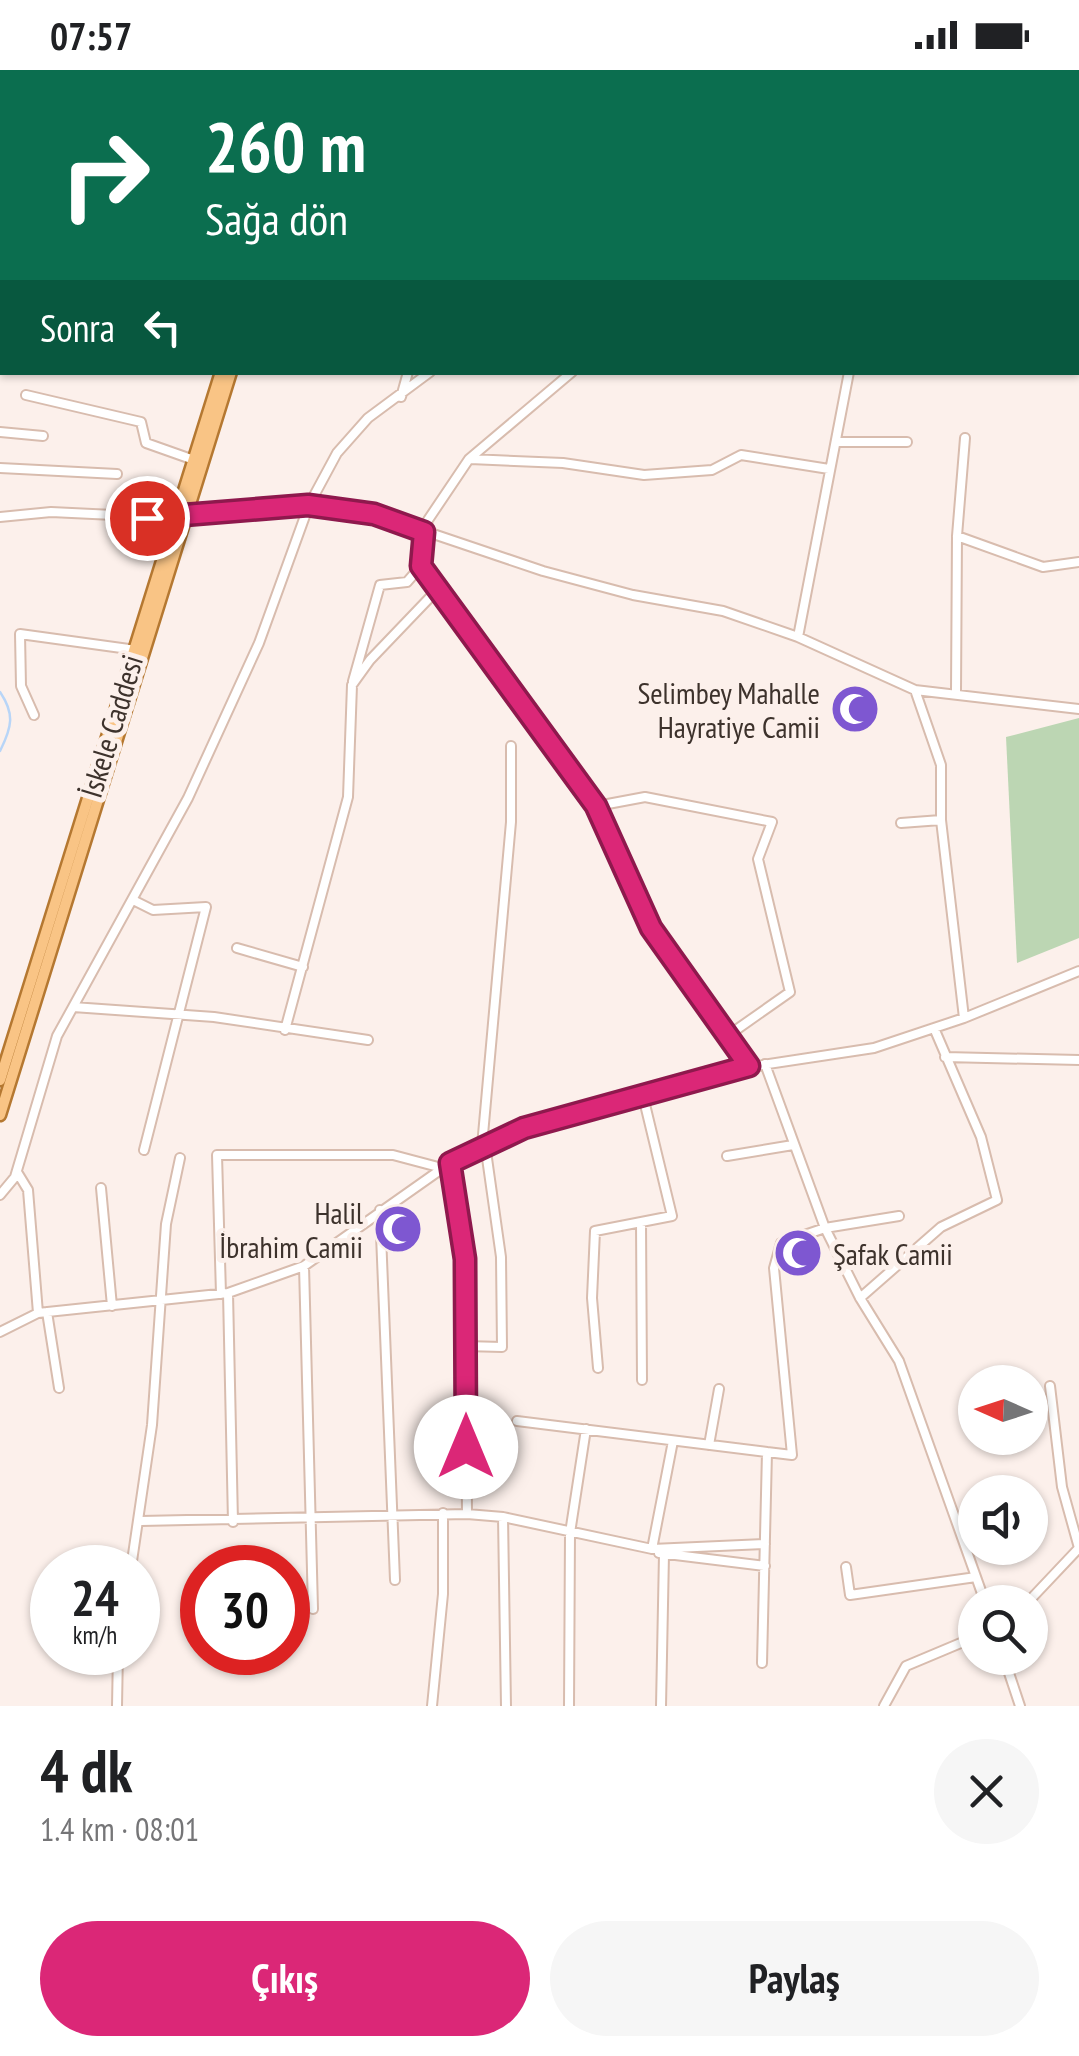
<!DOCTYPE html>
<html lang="tr">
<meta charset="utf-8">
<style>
:root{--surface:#fff;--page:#f6f6f6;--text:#202124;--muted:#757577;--accent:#db2777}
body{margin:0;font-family:"PT Sans Narrow",sans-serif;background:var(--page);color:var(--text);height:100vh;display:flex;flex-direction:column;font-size:38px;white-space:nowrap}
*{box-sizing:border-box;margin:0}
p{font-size:32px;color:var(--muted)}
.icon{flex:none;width:55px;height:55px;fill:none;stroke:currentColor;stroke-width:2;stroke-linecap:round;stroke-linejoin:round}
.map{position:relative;height:1636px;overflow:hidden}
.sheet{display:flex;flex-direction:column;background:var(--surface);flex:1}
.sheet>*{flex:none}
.hud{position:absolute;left:0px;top:0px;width:1080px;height:305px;box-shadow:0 2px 8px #0004;background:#0b6e4f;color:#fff;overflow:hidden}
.needle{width:65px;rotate:273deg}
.buttons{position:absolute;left:958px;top:1295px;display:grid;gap:20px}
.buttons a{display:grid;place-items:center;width:90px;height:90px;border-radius:50%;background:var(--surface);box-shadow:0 2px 8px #0004;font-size:50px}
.speed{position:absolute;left:30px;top:1475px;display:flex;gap:20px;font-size:50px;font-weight:700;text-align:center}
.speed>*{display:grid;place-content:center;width:130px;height:130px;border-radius:50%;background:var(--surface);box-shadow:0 2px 8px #0004;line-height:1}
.speed small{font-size:25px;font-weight:400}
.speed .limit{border:15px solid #d22;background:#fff;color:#111}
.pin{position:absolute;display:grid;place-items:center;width:85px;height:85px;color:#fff;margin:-42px;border:5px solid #fff;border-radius:50%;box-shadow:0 2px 10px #0007}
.me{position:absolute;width:110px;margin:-55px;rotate:0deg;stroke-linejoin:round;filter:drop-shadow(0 0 8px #0008)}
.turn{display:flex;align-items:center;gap:35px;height:210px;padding:0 40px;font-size:45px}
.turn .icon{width:130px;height:130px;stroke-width:2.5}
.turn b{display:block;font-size:70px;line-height:85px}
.then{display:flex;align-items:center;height:95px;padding:0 40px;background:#0003;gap:20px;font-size:38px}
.round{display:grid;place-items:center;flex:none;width:105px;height:105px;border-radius:52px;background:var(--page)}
.summary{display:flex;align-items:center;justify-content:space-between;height:170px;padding:0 40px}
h1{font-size:60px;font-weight:800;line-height:75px}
.button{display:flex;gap:20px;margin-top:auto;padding:20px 40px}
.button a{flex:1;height:115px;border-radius:60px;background:var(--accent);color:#fff;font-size:40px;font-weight:800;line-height:115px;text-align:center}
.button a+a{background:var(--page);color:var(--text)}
.status{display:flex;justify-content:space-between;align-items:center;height:70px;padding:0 50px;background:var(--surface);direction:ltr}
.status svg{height:28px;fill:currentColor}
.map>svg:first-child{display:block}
.green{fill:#bcd6b3}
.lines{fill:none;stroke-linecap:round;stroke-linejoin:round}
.stream{stroke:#b8d5f7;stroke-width:2.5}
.minor-casing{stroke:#d8bcae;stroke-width:12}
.major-casing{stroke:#b57831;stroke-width:15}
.minor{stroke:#fff;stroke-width:8}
.major{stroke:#f9c485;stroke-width:10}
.route-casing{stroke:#8e194d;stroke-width:25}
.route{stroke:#db2777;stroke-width:18}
.labels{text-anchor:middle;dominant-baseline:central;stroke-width:10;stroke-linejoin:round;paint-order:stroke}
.poi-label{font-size:30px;fill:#3d322c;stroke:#fcf0eb;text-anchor:end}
.street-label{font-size:30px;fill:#3d322c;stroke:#fcf0eb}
</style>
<div class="status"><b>07:57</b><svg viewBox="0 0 49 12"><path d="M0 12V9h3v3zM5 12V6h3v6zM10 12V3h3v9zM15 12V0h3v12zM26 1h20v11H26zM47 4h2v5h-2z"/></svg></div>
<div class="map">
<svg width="1079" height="1636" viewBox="0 0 1079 1636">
<rect width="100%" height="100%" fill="#fcf0eb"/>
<path class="green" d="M1079,648V868L1017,893L1006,667Z"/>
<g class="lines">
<path class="stream" d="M0,5L2,9
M0,105L2,95
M0,158L2,167
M0,270L2,262
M0,622C15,644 12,657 0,681"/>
<g class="minor-casing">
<path id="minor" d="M13,0L15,2
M700,0V2
M761,0V2
M815,0V2
M994,0L996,2
M186,2V0
M440,2V0
M540,2V0
M648,2L649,0
M954,2L956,0
M1059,2L1064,0
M1078,91L1079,92
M572,302L469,389L428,450L421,496L597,736L651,858L749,997
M26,325L141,352L146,373L194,390
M401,327L408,302
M0,362L43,366
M836,372H907
M470,389L563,393L644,405L712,400L741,385L829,399
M0,398L117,404
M0,447L51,442L176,448L309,435L374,444L543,501L633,525L723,541L798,567L915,620L1079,639
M957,466L1043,497L1079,492
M798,567L849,302
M353,611L380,515L407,512L421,496
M915,620L941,695V750L964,948
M956,621L957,466L965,368
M34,645L21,616L20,564L136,580
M597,736L645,727L772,752L758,789L790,922L726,967
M901,753L941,750
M133,830L153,840L206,837L144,1080
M237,878L303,897
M73,937L214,947L368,970
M285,960L348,727L352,615L370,590L438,519
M945,987L1079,990
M765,994L825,1158L860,1228L899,1291L985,1532
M482,1076L511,752V676
M727,1086L793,1075
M17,1102L28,1120L38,1243
M101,1118L112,1236
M0,1125L15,1107L57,966L188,728L259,573L309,435L337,383L368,348L430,302
M380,1140L395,1510
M641,1152L642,1310
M304,1196L313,1539
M228,1223L233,1452
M221,1224L217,1085H393L442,1098
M860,1228L941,1157L997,1130L981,1067L934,958
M47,1242L59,1318
M0,1262L38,1243L228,1223L304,1196L443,1098L523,1058L749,997L874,978L964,948L1079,901
M465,1276L502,1277L501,1187L485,1074
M598,1298L592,1228L595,1161L672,1146L642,1022
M517,1351L767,1382
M709,1375L719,1319
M467,1444L503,1447L652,1479L765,1474
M503,1447L506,1636
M141,1451L467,1444L465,1189L451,1093
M652,1479L673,1371
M659,1483L765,1496
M846,1497L850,1525L976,1507
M131,1498L152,1355L166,1154L180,1088
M1028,1532L1079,1478L1062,1417L1050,1316
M1004,1588L1020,1636
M762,1593L767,1382L792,1385L774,1198L781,1173L825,1158L899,1146
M117,1636L118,1582
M432,1636L443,1524V1443
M569,1636L570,1463L586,1359
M661,1636L664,1484
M884,1636L906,1596L975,1567"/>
</g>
<g class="major-casing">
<path id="major" d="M316,2L317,0
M326,2V0
M0,1010L221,302
M0,1045L231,302"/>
</g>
<use href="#minor" class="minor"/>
<use href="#major" class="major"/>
</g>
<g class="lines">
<g class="route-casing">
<path id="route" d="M147,448L308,435L374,444L424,462L421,496L596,736L651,858L749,996L524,1058L450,1093L465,1189L466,1377"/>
</g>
<use href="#route" class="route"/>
</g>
<defs>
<g id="mosque-disc" transform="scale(2.5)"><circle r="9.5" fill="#7e57d1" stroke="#fcf0eb"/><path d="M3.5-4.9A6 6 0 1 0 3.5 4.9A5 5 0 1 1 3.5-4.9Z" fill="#fff"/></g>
</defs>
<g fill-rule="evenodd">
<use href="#mosque-disc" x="855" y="639"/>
<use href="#mosque-disc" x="398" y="1159"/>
<use href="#mosque-disc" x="798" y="1183"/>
</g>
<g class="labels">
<g class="poi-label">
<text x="820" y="622">Selimbey Mahalle<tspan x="820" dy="34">Hayratiye Camii</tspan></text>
<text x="363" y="1142">Halil<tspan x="363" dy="34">İbrahim Camii</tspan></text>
<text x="833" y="1183" text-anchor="start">Şafak Camii</text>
</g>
<g class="street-label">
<text transform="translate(111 656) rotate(-73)">İskele Caddesi</text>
</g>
</g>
</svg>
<div class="buttons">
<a><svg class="needle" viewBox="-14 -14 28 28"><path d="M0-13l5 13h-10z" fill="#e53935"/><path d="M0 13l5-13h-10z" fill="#757577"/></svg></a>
<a><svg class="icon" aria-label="sound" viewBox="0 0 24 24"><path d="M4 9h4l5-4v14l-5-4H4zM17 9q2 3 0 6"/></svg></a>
<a><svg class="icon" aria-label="search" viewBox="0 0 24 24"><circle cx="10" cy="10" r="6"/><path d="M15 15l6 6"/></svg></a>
</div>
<div class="speed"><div>24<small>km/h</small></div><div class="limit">30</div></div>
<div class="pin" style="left:147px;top:448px;background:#d93025"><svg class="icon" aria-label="arrive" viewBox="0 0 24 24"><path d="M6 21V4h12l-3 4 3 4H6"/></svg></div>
<svg class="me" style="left:466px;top:1377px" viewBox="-20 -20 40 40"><circle r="19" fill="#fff"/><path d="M0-13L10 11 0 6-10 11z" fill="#db2777"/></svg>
<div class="hud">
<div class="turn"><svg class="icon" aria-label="right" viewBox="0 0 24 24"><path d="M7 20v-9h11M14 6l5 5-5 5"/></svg><div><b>260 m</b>Sağa dön</div></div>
<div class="then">Sonra<svg class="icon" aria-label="left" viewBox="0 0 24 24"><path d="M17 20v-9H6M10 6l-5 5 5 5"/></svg></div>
</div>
</div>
<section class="sheet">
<div class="summary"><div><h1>4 dk</h1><p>1.4 km · 08:01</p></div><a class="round"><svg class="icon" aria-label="close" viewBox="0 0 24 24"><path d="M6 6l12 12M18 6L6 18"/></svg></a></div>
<div class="button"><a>Çıkış</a><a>Paylaş</a></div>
</section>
